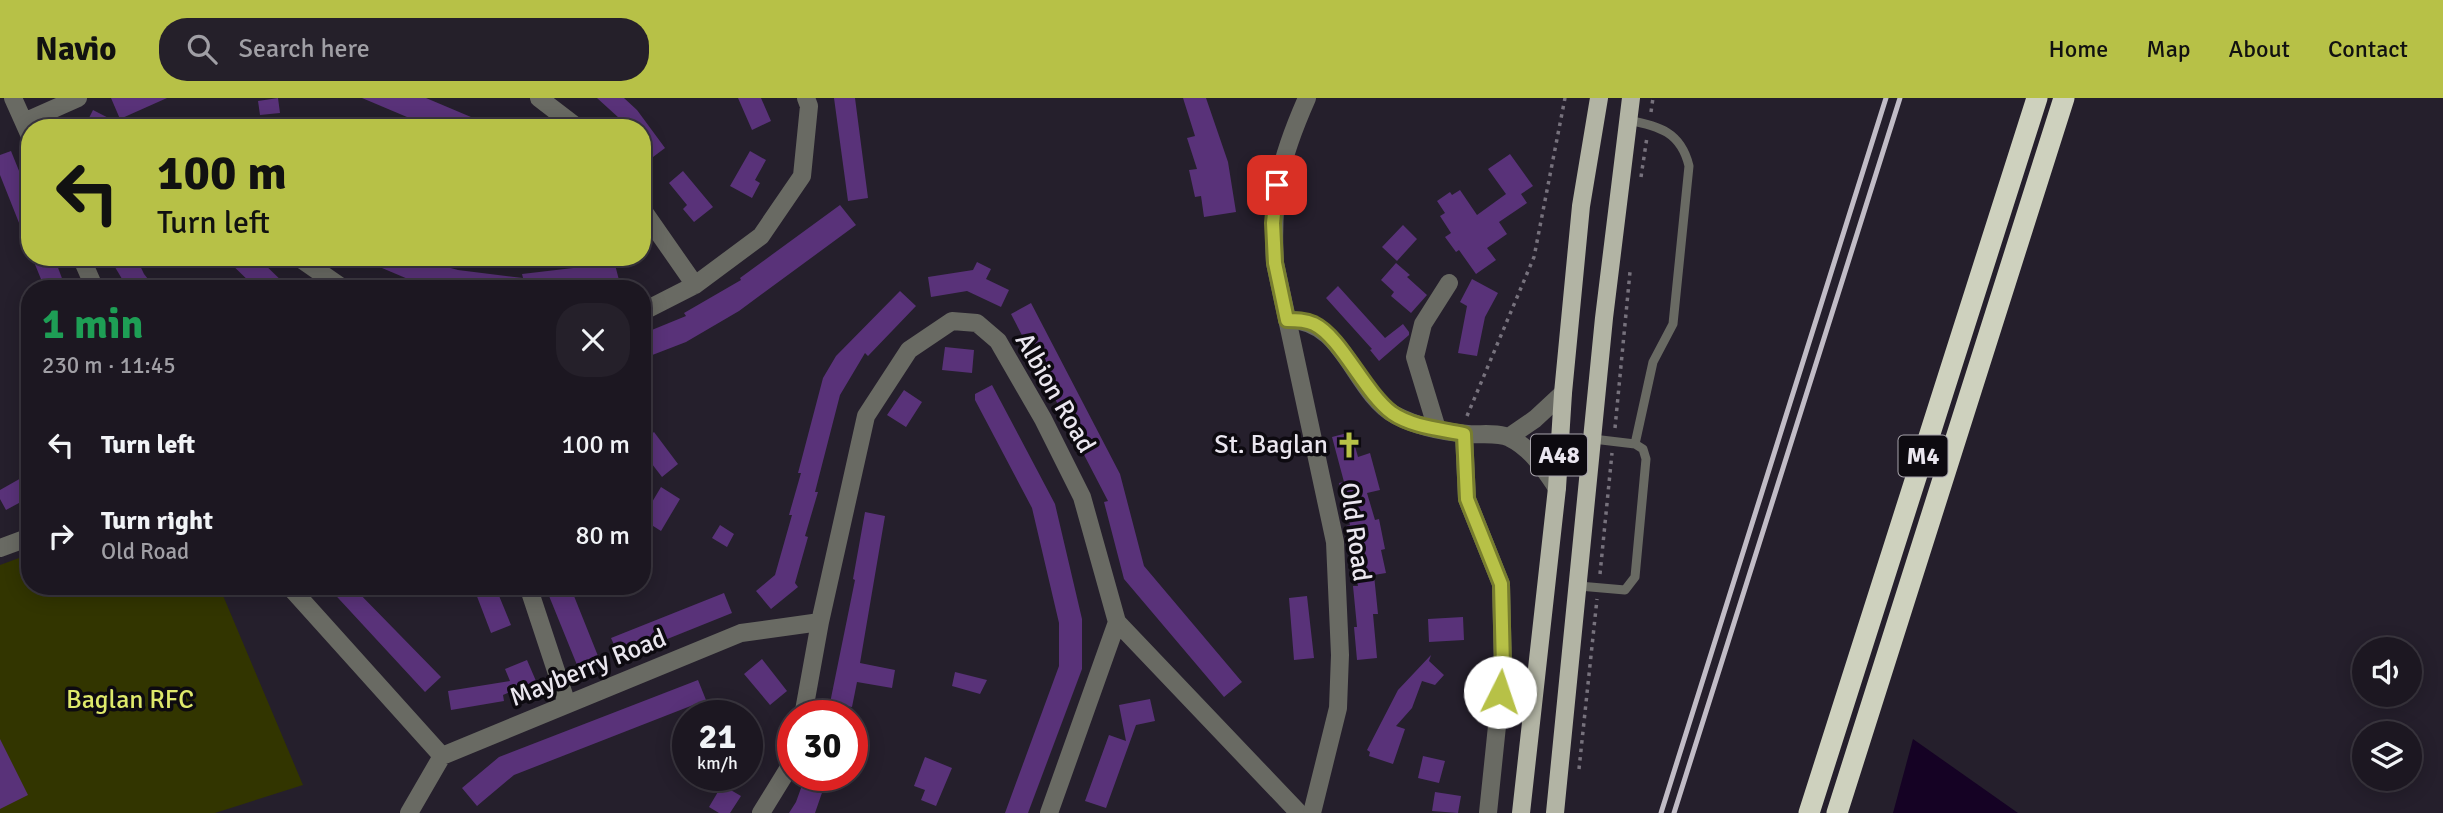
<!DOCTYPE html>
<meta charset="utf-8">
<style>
:root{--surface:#1c1721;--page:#25202a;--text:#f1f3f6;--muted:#a09fa5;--line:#3a363f;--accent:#b7c147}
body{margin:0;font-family:Signika,sans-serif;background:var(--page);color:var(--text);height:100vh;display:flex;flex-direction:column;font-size:26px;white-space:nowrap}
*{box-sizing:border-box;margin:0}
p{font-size:23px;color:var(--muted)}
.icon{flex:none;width:38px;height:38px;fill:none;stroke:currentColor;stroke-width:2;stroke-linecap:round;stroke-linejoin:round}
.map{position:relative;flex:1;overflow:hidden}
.details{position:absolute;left:21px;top:182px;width:630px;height:315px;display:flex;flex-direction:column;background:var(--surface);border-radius:28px;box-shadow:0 4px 18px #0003,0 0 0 2px var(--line)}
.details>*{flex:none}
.hud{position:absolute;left:21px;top:21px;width:630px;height:147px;border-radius:28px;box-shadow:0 4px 18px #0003,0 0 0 2px var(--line);background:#b7c147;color:#111;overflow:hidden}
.fabs{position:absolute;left:2352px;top:539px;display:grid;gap:14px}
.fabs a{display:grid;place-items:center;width:70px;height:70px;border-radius:50%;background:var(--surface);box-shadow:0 4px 18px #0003,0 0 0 2px var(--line);font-size:35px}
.speed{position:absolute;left:672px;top:602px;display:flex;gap:14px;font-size:35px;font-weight:700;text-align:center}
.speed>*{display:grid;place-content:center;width:91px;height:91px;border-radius:50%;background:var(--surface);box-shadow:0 4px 18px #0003,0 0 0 2px var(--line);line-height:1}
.speed small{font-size:18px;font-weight:400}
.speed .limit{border:10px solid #d22;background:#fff;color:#111}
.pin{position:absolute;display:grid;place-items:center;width:60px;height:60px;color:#fff;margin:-30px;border-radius:14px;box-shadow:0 4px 10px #0006}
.me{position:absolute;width:77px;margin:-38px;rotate:4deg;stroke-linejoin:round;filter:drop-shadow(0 0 5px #0008)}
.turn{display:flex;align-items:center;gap:24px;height:147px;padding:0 21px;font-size:32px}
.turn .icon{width:91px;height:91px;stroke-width:2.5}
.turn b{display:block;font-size:49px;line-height:60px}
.round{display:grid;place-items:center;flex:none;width:74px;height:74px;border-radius:28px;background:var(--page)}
.headline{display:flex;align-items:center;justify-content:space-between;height:119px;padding:0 21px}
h1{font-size:42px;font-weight:800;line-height:52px;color:#1e9e55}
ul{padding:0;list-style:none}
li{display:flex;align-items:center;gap:21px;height:91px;padding:0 21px}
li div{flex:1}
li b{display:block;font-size:26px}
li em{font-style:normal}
header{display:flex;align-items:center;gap:42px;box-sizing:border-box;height:98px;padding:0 35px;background:var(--accent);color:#111}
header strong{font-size:33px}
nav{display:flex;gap:38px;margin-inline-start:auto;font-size:24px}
.search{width:490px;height:63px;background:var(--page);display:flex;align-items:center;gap:18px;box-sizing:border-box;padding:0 24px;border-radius:28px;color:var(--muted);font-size:26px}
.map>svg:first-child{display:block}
.green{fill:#323500}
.water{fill:#150224}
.building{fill:#593279}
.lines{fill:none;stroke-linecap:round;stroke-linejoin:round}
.path{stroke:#77727d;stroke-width:3.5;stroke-dasharray:3.5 5;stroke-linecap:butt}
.service{stroke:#696a63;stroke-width:9}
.minor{stroke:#696a63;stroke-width:18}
.tertiary{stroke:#696a63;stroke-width:18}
.primary{stroke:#b2b4a4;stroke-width:18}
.motorway{stroke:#ced1be;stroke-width:21}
.rail{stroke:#c1bcc6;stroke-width:5}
.route-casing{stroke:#777d2e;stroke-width:18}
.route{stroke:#b7c147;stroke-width:12}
.labels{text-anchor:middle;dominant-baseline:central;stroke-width:7;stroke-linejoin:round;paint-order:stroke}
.shield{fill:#0d0a10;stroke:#a8a4ac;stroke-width:2}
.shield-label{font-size:24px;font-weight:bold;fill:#eae6ef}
.street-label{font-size:26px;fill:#eae6ef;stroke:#0d0a10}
.poi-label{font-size:26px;fill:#eae6ef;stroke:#0d0a10;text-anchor:end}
.park-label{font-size:26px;fill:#dee96b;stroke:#0d0a10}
</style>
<header>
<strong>Navio</strong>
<div class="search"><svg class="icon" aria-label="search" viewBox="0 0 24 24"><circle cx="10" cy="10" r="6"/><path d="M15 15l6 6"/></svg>Search here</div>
<nav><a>Home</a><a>Map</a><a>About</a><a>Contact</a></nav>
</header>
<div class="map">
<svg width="2443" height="715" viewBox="0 0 2443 715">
<rect width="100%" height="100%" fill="#251f2c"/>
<path class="green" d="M30,456V488H219L303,687L215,715H0V467Z"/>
<path class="water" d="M1913,641L2018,715H1893Z"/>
<path class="building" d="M111,0H167L120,21Z
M278,0L280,15L260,17L258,3Z
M362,0H426L497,30H433Z
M597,0H624L637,12L665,50L649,62L642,52V30H630Z
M738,0H761L771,23L752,32Z
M834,0H855L868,100L848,103Z
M1183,0H1206L1228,64L1236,114L1204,119L1201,98L1195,99L1189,72L1197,71L1187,40L1195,38Z
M93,12L128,30H84Z
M11,53L30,100L29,150L0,77V57Z
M750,53L766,62L755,82L760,85L752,100L730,88Z
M1510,56L1533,88L1521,96L1527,105L1499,124L1507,136L1487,150L1496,162L1476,176L1459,152L1456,154L1445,139L1451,135L1440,118L1445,115L1437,103L1450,94L1452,97L1460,92L1477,117L1506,96L1488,71Z
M683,73L713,109L694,124L683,111L687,107L669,85Z
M840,107L856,127L739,213L686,244L642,261V236L686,218L684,215L741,182L740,180Z
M1403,127L1417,141L1397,163L1382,149Z
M32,159H54L66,191H45Z
M109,159H136L144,176L156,191H128Z
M224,159H257L290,191H257Z
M356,159H410L458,172L523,180L522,176L573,170L613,159L619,182L603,187L601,181L567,191H444L415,184Z
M977,164L991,171L986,181L1009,192L1001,209L967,193L931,199L928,179L973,172Z
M1396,165L1410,177L1407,179L1427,197L1411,215L1391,198L1394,194L1381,182Z
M1472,181L1498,195L1485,219L1477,258L1458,255L1467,208L1460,204Z
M1338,188L1385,240L1403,226L1409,234V237L1379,263L1370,252L1372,251L1326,200Z
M900,193L916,208L868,258L865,255L840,297L815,394H818L805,438L808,439L795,485L798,489L771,511L756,493L775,477L792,417H789L801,375H798L823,280L836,258Z
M1031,205L1120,376L1144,468L1242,584L1224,599L1124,481L1104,404L1108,403L1011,216Z
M945,249L974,252L972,275L942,272Z
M992,287L1055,406L1082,521V571L1028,715H1005L1059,568V525L1032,410L975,302V296Z
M904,292L922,304L906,329L887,317Z
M654,334L678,366L662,379L642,353V344Z
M1351,334L1358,359L1370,355L1380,392L1367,395L1375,422L1379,421L1385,451L1381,452L1386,475L1374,477L1378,516H1373L1377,560L1357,562L1354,529H1357L1353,488H1358L1346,428L1350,427L1339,385L1344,384L1332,339Z
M30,375V399L6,412L0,401V392Z
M661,389L680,401L661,433L642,421Z
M865,414L885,418L860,565L895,572L892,590L857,584L852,609L830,605L855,482L853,481Z
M720,427L734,436L727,449L712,440Z
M327,488H352L441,579L425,594Z
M473,488H495L511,527L491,535Z
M545,488H570L598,558L577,567Z
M724,495L732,515L620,560L611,540Z
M1307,498L1314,560L1294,562L1289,500Z
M1463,519L1464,542L1429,544L1428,521Z
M1431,557L1429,563L1444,577L1435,587L1422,583L1412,610L1396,628L1405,631L1393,666L1369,658L1370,654L1367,652L1398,592Z
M762,561L787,593L770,607L744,576Z
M527,562L536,583L503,597L504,603L451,612L448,593L510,583L505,571Z
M955,574L987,582L980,596L952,588Z
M698,582L706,602L514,677L477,708L462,690L499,659Z
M1150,601L1155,623L1136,627L1106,710L1085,703L1109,637L1126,643L1119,607Z
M747,627L762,634V640L747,674Z
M0,641L28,697L0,711Z
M1423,658L1445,663L1439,685L1418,680Z
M925,659L952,670L936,708L921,702L925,692L914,688Z
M805,679L825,686L815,715H789L796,704Z
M722,687L741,698L730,715H719L709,709Z
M1435,694L1461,698L1458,715L1432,713Z"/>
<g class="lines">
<path class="path" d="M1651,14L1653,0
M1641,79L1647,39
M1467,318L1534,159L1565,0
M1615,330L1630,174
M1600,476L1612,355
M1579,671L1597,501"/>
<path class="service" d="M1628,22C1659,28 1681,34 1689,68L1673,226L1653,264L1635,346
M1579,488L1625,492L1635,479L1646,361L1643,351L1635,346L1593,341"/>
<path class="minor" d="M13,0L30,38
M539,0L578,30
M24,24L78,0
M642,111L695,187
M81,159L95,191
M298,159L344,191
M642,214L695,187L761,138L802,78L809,8L806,0
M1287,222C1344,220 1353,293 1395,317C1416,328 1444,334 1468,336C1480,337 1500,334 1510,340C1531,350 1545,372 1557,390
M1437,331L1415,259L1423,226L1449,185
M1464,336L1467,401L1501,486L1503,570L1488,715
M1509,339L1535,321L1563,295
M0,450L30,439
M289,488L442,658
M528,488L567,606
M1117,524L1299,715
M803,618L820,524L866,318L909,252L952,223L977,225L998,243L1043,321L1082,399L1117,524L1049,715
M409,715L442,658L741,535L820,524
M761,715L793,663"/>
<path class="tertiary" d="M1307,0C1280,61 1271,98 1275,165L1335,444L1340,557L1338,610L1312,715"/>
<path class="primary" d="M1521,715L1557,390L1563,295L1581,108L1599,0
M1555,715L1604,220L1631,0"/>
<path class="motorway" d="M1809,715L2037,0
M1837,715L2064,0"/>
<path class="rail" d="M1661,715L1886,0
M1674,715L1900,0"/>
</g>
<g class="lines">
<g class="route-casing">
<path id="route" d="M1277,87L1273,125L1275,165L1287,222C1296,222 1305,222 1314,226C1341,239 1364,294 1392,315C1412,329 1441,331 1464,336L1467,401L1501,486L1503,570L1500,594"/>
</g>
<use href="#route" class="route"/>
</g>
<defs>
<g id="church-bare" transform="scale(2.1)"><path d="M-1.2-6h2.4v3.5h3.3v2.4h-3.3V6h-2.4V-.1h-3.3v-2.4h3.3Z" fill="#b7c147" stroke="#0d0a10" stroke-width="2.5" paint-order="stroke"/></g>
</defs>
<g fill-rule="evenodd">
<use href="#church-bare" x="1349" y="347"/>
</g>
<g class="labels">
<g class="shield">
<rect x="1531" y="336.5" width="56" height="41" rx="5"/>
<rect x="1898.5" y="337.5" width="49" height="41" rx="5"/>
</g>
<g class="shield-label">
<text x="1559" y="357">A48</text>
<text x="1923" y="358">M4</text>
</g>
<g class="street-label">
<text transform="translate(1055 295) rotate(60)">Albion Road</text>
<text transform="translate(1355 434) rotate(82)">Old Road</text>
<text transform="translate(588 570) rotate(-22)">Mayberry Road</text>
</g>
<g class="poi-label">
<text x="1328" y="347">St. Baglan</text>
</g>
<g class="park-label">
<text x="130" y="602">Baglan RFC</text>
</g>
</g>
</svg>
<div class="fabs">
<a><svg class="icon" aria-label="sound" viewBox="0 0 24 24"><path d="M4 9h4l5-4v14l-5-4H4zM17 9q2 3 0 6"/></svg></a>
<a><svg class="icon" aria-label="layers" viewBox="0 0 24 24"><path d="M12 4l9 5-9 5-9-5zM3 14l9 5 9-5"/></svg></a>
</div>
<div class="speed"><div>21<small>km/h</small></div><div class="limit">30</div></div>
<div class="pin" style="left:1277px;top:87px;background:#d93025"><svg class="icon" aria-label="arrive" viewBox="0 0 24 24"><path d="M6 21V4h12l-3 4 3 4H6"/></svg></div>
<svg class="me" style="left:1500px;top:594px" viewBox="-20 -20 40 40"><circle r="19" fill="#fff"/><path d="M0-13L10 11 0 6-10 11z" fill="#b7c147"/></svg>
<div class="hud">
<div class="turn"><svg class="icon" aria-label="left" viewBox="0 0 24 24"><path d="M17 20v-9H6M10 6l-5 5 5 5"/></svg><div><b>100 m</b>Turn left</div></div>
</div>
<section class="details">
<div class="headline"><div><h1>1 min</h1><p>230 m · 11:45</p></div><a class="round"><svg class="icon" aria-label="close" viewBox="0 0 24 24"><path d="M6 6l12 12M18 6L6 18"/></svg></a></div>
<ul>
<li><svg class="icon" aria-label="left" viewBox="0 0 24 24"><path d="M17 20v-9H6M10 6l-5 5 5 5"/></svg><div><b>Turn left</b></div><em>100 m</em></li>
<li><svg class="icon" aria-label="right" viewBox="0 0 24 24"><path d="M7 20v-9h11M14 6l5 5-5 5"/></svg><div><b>Turn right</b><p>Old Road</p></div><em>80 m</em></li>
</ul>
</section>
</div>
